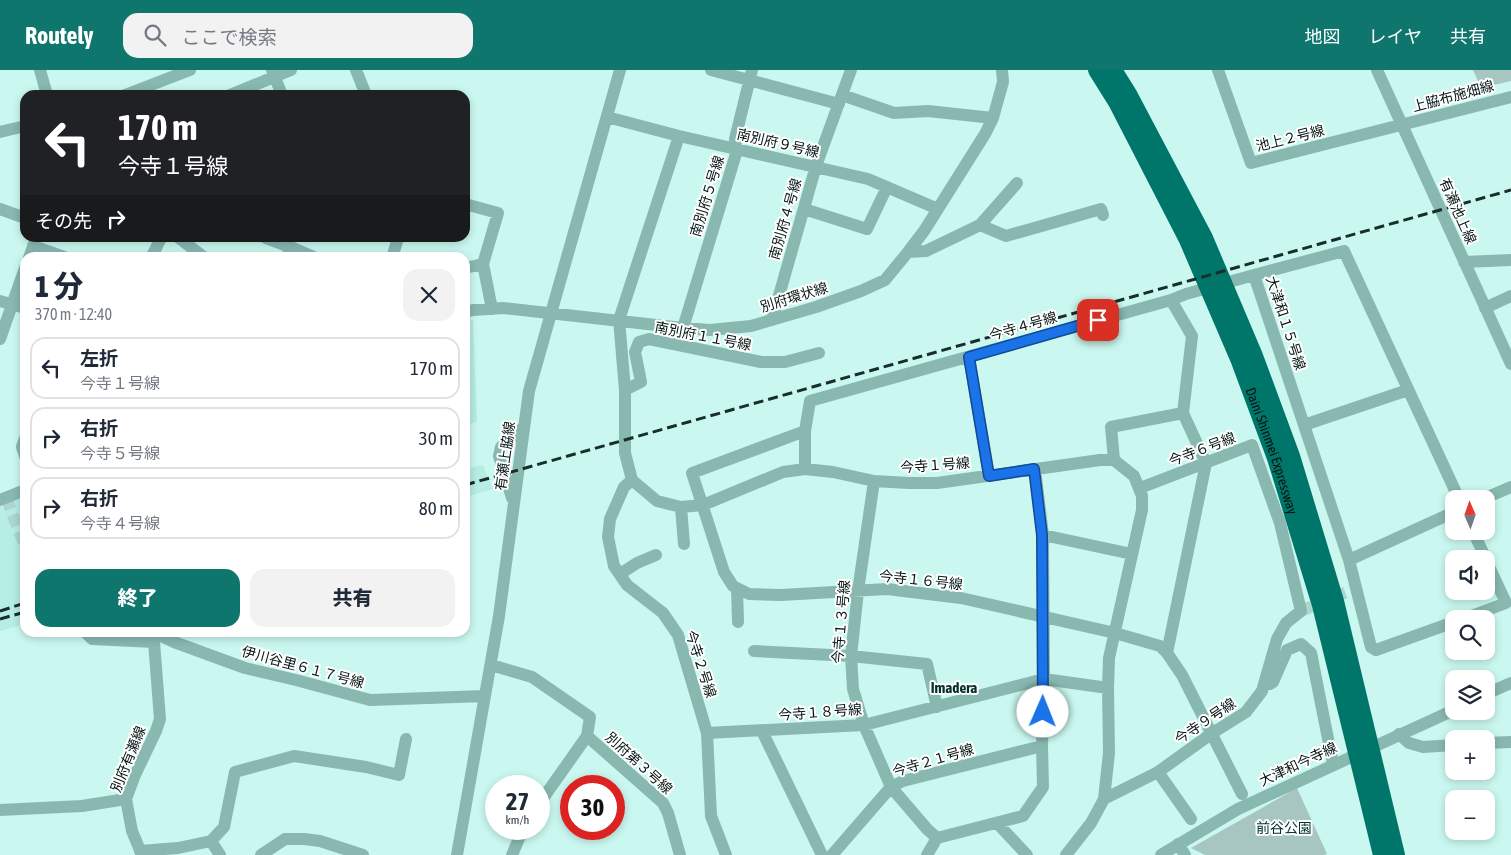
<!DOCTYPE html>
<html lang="ja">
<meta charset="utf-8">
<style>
:root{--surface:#fff;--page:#f2f2f3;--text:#1f2937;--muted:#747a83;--line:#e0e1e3;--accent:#0f766e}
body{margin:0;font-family:"Asap Condensed","Noto Sans JP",sans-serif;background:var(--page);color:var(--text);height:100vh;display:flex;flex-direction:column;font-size:19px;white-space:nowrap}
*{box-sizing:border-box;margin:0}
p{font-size:16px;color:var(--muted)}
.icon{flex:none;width:28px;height:28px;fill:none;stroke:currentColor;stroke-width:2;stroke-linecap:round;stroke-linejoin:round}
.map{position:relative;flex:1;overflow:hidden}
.panel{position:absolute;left:20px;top:182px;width:450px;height:385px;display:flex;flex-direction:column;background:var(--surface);border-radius:15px;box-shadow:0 2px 8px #0003}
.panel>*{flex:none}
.banner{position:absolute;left:20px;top:20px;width:450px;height:152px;border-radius:15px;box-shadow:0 2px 8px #0003;background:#202124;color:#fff;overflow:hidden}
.needle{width:32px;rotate:358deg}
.fabs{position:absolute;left:1445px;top:420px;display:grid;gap:10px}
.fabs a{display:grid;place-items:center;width:50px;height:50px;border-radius:10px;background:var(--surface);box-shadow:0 2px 8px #0003;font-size:25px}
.speed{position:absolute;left:485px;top:705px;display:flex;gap:10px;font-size:25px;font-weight:700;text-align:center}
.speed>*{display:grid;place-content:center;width:65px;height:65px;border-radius:50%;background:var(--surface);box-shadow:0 2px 8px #0003;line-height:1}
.speed small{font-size:12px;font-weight:400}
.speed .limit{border:8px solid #d22;background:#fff;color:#111}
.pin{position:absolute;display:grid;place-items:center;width:42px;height:42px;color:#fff;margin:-21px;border-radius:10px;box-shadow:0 2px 8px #0006}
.me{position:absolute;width:55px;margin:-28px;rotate:1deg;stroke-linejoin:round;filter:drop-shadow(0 0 4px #0008)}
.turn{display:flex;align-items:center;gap:18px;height:105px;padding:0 15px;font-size:22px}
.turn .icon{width:65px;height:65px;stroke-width:2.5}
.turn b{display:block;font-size:35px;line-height:42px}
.then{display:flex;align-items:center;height:48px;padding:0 15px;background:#0003;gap:10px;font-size:19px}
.round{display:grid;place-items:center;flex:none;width:52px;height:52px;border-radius:15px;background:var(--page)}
.summary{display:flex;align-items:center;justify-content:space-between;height:85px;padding:0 15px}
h1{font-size:30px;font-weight:800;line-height:38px}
.cta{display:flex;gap:10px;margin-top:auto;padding:10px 15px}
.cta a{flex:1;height:58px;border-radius:15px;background:var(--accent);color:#fff;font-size:20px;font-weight:800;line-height:58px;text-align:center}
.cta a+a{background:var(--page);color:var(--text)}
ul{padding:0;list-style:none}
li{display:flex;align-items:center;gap:15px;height:62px;margin:0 10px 8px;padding:0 5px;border:2px solid var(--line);border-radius:15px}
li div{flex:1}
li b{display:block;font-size:19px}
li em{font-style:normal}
header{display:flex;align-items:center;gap:30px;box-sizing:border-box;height:70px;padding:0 25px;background:var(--accent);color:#fff}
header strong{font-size:24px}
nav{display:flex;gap:28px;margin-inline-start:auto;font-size:18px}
.search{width:350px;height:45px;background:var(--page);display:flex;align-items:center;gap:12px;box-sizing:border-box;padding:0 18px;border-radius:15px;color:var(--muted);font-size:19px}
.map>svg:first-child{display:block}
.built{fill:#b6ede4}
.green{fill:#a8c6c1}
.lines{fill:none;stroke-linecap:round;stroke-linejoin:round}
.minor-tunnel{stroke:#acd6cf;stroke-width:12;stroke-dasharray:12 6;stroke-linecap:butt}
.minor{stroke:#89b8b1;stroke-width:12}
.highway{stroke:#00766b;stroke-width:18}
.rail{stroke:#192e2a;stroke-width:3;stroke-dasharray:10 5;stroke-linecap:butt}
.route-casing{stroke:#114b97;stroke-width:12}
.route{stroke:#1a73e8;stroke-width:9}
.labels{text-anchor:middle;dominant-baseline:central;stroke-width:4;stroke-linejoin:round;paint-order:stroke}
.street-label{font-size:14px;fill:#041512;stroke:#fff}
.park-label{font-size:14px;fill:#02332e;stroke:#fff}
.neighbourhood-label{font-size:15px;font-weight:bold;fill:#03312c;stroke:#fff}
</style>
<header>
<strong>Routely</strong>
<div class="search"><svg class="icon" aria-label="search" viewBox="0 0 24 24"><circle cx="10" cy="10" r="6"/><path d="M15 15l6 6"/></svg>ここで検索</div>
<nav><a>地図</a><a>レイヤ</a><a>共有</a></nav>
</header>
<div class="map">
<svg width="1511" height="785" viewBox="0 0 1511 785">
<rect width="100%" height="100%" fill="#caf8f0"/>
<path class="built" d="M473,250L477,352L465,355V253Z
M483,395L493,419L465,427V399Z
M25,426V554L0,561V435L4,441L15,437L13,430Z"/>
<path class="green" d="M1473,0H1511V11L1481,18Z
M1297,718L1327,784L1324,785H1205L1191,778Z"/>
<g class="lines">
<path class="minor-tunnel" d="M6,428L25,476
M1301,541L1356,518"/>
<path class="minor" d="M40,0L47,25
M272,0L282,25
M356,0L366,25
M711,0L839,34
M1218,0L1251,93L1511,27
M1377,0L1511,294
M125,25L190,0
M230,25L291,0
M842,25L894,43L928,41L993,48
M607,47L679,66L868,109L938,139
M0,62L25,56
M679,66L619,250L625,320V383L632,410L657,431L681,437L703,435L783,402L805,399L833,402L874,411L909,413H937L1100,390H1114L1134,406L1142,426V440L1109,588L1108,618L1109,683L1104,729L1091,753L1066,785
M465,134L498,143L483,194L465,198
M0,139L25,148
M804,139L867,159L887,117
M980,155L1006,166L1101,139L1103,145
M179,168L205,188
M266,168L293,178
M33,176L67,188
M908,182L926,181L980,155L1017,113
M29,188L36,168
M151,188L161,168
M285,188L293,178L316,188
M392,188L398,168
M1464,192L1511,190
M483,194L492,239
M1171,230L1186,224L1254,205
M0,231L25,238
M1485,238L1511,226
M465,242L473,240L503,238L683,258L710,260L751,256L816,237L861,221L885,210L908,182L924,161L985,64L993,48L1003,12L1002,0
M772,250L816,96L851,0
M683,258L735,87L736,78L735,69L752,0
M0,269L25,198
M969,287L989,406
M625,320L641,312L635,282L639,272L649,269L761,292H785L819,283
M1304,355L1408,320
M805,361L692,403L724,502L733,516L749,524L781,525L887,519L961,528L1115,563L1160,576L1167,583L1182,605L1242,724
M25,368L22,377L25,386
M1114,390L1111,357L1183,343
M805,399V361L810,331L1171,230L1192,266L1183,343L1206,393L1167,583
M632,410L624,417L610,449L608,467L614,496L627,515L663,543L678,565L707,663L711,746L726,785
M874,411L858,521L851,586L853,619L864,655L891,717L927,759L937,768L1023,746L1043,717L1042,676L1044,609L1043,465L1035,399
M512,428L499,386L501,377L524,357
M1483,429L1511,417
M0,430L25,420
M681,437L684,474
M1454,442L1349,490L1254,205L1344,181L1459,429
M1473,461L1486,489
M1043,465L1132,484
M1349,490L1371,577L1376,580L1454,552
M620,504L637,493L656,485
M737,518L738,552
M1463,549L1506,533L1486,490
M85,562L92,569L154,572
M754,581L851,586L927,594L937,637
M491,595L532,607L590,647L587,666L663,733L668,743L680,785
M1270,614L1273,612L1287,580L1301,574L1311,583L1333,694
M1486,624L1511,613
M762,661L822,785
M707,663L864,655L1044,609L1108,618
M1399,664L1409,673L1423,677L1454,675
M1486,673L1511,672
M1158,702L1191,749
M1104,729L1158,702L1211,664L1246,642L1262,621L1277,569L1286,553L1301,541L1280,453L1252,375L1140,418
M539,734L587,666
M0,740L82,736L126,729
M997,753L1027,785
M211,771L220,785
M1178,774L1185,785
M140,781L178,778L211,771L224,757L235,702L294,686L366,697L399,705L406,669
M142,785L132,761L126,729L135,705L156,661L160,649L154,572L157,564L174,572L245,598L296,610L370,630L485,626
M261,785L285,769H304L320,771L363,785
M457,785L499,546L529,321L620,0
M512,785L523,759
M832,785L891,717L903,711L1042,676
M927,785L937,768
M1161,785L1238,739L1454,640"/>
<g class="highway">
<path id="s1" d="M1097,0L1117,32L1188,170L1240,291L1276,388L1321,535L1382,785"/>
<path d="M1113,0L1128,24L1204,168L1254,286L1291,386L1335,531L1396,785"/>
</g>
<path class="rail" d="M465,415L1511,120
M0,541L25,533
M0,549L25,542"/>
</g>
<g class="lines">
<g class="route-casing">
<path id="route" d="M1043,642L1042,465L1034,399L989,406L969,287L1098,250"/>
</g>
<use href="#route" class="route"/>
</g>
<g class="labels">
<g class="street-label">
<text transform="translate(1453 26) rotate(-15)">上脇布施畑線</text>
<text transform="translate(1290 68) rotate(-14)">池上２号線</text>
<text transform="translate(778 73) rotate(13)">南別府９号線</text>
<text transform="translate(707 126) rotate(-73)">南別府５号線</text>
<text transform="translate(1458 141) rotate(66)">有瀬池上線</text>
<text transform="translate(785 149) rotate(-74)">南別府４号線</text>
<text transform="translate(794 227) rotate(-17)">別府環状線</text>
<text transform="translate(1286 253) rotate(72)">大津和１５号線</text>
<text transform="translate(1023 256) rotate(-16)">今寺４号線</text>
<text transform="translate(703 266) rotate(11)">南別府１１号線</text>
<text transform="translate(1202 379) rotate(-21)">今寺６号線</text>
<text stroke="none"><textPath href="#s1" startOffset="420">Daini Shinmei Expressway</textPath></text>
<text transform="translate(505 386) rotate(-82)">有瀬上脇線</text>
<text transform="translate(935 395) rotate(-4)">今寺１号線</text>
<text transform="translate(921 510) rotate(6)">今寺１６号線</text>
<text transform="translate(841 552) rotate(-85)">今寺１３号線</text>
<text transform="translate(701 594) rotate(72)">今寺２号線</text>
<text transform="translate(303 597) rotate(15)">伊川谷里６１７号線</text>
<text transform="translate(820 642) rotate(-4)">今寺１８号線</text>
<text transform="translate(1205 651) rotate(-34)">今寺９号線</text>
<text transform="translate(128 689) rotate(-68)">別府有瀬線</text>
<text transform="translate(933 690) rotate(-16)">今寺２１号線</text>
<text transform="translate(639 693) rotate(42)">別府第３号線</text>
<text transform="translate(1298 694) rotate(-25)">大津和今寺線</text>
</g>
<g class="park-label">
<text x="1284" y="758">前谷公園</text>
</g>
<g class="neighbourhood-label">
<text x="954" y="617">Imadera</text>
</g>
</g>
</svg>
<div class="fabs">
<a><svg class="needle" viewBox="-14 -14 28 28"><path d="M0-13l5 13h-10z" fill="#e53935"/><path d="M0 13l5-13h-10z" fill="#747a83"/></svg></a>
<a><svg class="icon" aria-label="sound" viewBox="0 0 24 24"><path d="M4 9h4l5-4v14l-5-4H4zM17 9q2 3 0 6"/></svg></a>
<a><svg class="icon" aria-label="search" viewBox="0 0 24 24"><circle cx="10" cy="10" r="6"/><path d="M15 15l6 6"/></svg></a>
<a><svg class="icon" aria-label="layers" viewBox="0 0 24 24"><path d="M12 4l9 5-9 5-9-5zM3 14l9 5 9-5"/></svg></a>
<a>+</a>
<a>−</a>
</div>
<div class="speed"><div>27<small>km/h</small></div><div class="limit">30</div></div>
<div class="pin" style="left:1098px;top:250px;background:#d93025"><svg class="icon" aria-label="arrive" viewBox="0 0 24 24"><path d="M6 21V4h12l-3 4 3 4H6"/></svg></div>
<svg class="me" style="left:1043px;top:642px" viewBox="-20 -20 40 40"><circle r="19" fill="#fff"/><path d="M0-13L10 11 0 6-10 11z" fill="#1a73e8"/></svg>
<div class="banner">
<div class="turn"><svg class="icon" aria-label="left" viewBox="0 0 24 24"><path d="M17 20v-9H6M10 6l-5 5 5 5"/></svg><div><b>170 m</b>今寺１号線</div></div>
<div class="then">その先<svg class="icon" aria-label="right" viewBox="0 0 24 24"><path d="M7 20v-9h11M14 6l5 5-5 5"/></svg></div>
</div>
<section class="panel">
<div class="summary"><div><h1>1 分</h1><p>370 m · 12:40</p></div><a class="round"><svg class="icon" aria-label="close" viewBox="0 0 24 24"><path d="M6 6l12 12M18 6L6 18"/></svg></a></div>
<ul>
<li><svg class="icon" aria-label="left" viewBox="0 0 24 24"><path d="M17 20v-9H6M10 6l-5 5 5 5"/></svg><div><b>左折</b><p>今寺１号線</p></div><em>170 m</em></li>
<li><svg class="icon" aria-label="right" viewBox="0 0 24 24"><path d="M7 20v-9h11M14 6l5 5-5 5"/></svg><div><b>右折</b><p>今寺５号線</p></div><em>30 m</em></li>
<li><svg class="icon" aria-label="right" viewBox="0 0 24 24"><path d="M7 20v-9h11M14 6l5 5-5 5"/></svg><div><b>右折</b><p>今寺４号線</p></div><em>80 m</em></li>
</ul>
<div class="cta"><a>終了</a><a>共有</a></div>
</section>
</div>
